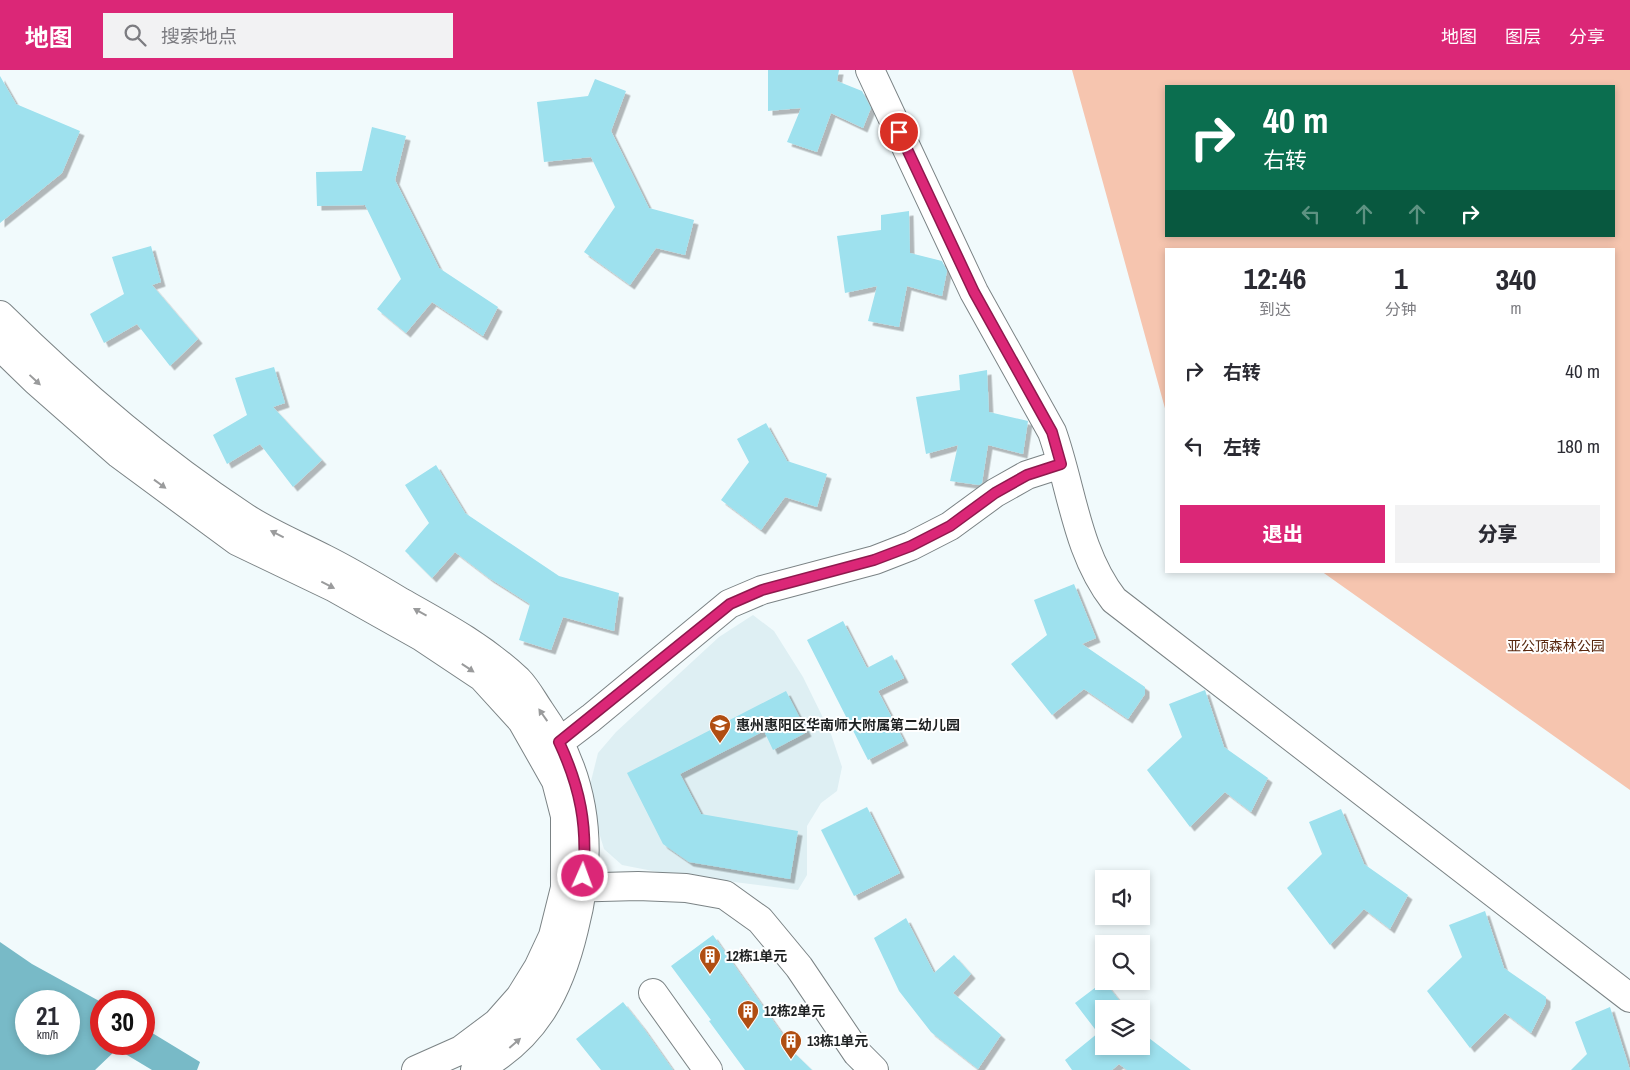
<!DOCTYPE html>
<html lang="zh">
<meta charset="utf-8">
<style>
:root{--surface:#fff;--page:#f2f2f3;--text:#2b2b33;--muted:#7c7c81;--accent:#db2777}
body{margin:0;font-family:"Archivo Narrow","Noto Sans SC",sans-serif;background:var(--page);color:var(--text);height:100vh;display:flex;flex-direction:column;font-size:19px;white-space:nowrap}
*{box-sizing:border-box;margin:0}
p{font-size:16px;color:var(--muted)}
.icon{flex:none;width:28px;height:28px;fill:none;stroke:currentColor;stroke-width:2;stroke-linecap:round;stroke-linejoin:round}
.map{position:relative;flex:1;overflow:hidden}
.drawer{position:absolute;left:1165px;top:178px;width:450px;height:325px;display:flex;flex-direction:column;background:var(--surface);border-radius:0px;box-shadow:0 2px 8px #0003}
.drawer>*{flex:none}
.hud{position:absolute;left:1165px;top:15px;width:450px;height:152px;border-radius:0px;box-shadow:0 2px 8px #0003;background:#0b6e4f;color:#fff;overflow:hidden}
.buttons{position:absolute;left:1095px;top:800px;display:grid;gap:10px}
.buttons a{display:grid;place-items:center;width:55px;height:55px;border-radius:0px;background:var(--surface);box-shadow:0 2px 8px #0003;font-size:25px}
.speed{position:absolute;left:15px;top:920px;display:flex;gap:10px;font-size:25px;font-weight:700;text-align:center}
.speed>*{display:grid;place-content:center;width:65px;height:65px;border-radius:50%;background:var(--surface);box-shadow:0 2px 8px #0003;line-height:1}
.speed small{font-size:12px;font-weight:400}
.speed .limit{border:8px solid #d22;background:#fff;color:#111}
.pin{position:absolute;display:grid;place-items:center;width:42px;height:42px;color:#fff;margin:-21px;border:2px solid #fff;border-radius:50%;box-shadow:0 1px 5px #0007}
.me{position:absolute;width:55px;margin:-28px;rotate:2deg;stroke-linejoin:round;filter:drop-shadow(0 0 4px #0008)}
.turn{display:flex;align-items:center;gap:18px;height:105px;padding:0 15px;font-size:22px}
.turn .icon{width:65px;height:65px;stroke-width:2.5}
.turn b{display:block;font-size:35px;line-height:42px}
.lanes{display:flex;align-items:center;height:48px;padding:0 15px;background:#0003;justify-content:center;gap:25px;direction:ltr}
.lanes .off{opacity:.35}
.eta{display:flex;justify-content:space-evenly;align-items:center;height:85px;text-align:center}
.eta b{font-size:30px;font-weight:800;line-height:35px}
.cta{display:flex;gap:10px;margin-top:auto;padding:10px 15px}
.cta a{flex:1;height:58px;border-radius:0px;background:var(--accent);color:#fff;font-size:20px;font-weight:800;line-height:58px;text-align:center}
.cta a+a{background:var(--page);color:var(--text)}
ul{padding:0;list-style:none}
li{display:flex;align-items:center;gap:15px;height:75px;padding:0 15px}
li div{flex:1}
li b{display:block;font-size:19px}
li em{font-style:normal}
header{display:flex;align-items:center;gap:30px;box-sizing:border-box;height:70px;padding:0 25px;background:var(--accent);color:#fff}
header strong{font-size:24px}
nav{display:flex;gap:28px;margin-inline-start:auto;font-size:18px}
.search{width:350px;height:45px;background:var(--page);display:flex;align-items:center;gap:12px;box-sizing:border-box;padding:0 18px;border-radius:0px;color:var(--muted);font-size:19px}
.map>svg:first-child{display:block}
.built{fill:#deeff3}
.green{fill:#f6c5af;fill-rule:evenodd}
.water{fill:#78bac7;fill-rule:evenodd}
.building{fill:#9ee1ee;filter:url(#shadow)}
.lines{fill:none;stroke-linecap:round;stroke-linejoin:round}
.minor-casing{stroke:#7b8385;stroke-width:30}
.minor{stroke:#fff;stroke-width:28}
.oneway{fill:#9a9b9c}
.route-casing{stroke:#8e194d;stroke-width:12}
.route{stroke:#db2777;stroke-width:9}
.labels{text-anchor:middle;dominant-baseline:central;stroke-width:4;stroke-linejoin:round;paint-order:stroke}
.park-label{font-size:14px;fill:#58280f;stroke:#fff}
.poi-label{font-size:14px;font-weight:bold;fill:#1e2122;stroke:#fff;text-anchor:start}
</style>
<header>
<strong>地图</strong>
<div class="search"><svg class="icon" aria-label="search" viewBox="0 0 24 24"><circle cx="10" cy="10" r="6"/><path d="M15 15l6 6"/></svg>搜索地点</div>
<nav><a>地图</a><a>图层</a><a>分享</a></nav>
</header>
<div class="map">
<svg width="1630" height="1000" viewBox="0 0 1630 1000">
<defs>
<filter id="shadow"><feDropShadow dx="4.5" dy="4.5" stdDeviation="0" flood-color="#0004"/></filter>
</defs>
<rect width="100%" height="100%" fill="#f1fafc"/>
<path class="built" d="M753,545L774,561L803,607L831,664L842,697L837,721L821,733L807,756V805L798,820L663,803L622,795L604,779L597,756L590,715L598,683L616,662L719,567Z"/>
<path class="green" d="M1072,0H1630V720L1321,501H1614V179H1166V342ZM1166,16H1614V166H1166Z"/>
<path class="water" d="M0,872L32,894L101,932V974H144V958L200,992L197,1000H152L117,979L95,1000H0ZM26,931H69V974H26Z"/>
<path class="building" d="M768,0H839L837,11L862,21L871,38L863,58L831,43L817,82L787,72L801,38L768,41Z
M0,6L16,34L80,61L62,103L0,153Z
M595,9L626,21L611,61L649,138L694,150L685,185L656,178L630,215L584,182L615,137L591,87L544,92L537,32L588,26Z
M372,57L406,66L395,110L439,198L498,237L483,266L432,232L406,263L377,239L401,209L365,135L317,136L316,102L362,101Z
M909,141L910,183L942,191L947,201L942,226L907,216L899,257L868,251L877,216L845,223L837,166L881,160V145Z
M151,176L161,212L152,215L198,269L170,296L137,254L104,273L90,244L124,224L112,187Z
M274,297L285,333L273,337L322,390L293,417L260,374L227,394L213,365L247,345L235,308Z
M987,300L989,342L1028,351L1023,384L988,375L982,413L979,415L950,411L958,375L926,384L916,327L960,320L959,305Z
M766,353L787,391L827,404L817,437L785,427L761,460L721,430L749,392L737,369Z
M436,395L465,443L559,506L619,523L614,561L563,547L551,580L519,570L530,534L489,508L455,482L432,508L405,481L429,453L405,415Z
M1074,514L1096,568L1082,574L1145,617V624L1128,649L1084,619L1052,645L1011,594L1047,565L1034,530Z
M843,551L867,598L892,585L904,608L878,621L904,671L868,690L807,570Z
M1205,620L1224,677L1268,708L1251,742L1225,722L1190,757L1147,700L1182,667L1169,634Z
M786,621L807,662L773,680L764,661L680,704L701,744L798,761L790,809L689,792L663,774L627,703Z
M867,737L900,803L854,826L821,760Z
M1341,739L1364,794L1408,825L1390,859L1364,839L1330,875L1287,818L1322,784L1309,752Z
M1485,841L1504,898L1546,927V933L1531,963L1505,943L1470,978L1427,921L1462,887L1449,855Z
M906,848L934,903L954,885L971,904L953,923L1001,965L978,999L931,962L899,921L874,868Z
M713,865L786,969L782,971L812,1000H745L709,951L711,950L671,896Z
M1104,911L1126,939H1104V976H1141V962L1191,1000H1127L1119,994L1112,1000H1072L1065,990L1098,963L1075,933Z
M623,932L642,956L673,1000H601L576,969Z
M1610,937L1630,1000H1571L1587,984L1575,952Z"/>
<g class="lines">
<g class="minor-casing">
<path id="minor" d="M870,0L974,222L1052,362C1072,418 1076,481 1114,530L1630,928
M0,245C75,319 155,388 243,446C268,463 298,475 325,489C351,502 376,517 401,532C442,555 483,577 518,610C527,619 533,631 540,641C587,707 594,782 574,859C559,922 534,970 475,1000
M0,276L36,311L119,384L237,471L333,517L422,567L482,607L522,651L556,711L565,746V818L553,866L538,898L520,927L497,953L461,980L416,1000
M545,683L591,648L729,534L762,520L875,490L911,476L950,456L995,423L1027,405L1061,394
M565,818L638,816L686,818L725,825L760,850L799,897L857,983L874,1000
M653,923L708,1000"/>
</g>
<use href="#minor" class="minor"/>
</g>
<defs><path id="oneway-solid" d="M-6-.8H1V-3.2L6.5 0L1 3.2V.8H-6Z" transform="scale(1.25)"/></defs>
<g class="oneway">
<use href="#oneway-solid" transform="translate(35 310) rotate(43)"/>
<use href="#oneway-solid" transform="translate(160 414) rotate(36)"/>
<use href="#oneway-solid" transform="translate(277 464) rotate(-153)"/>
<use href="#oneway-solid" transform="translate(328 515) rotate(27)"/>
<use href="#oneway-solid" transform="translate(420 542) rotate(-151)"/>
<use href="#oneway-solid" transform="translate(468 598) rotate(34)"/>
<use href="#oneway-solid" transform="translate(543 645) rotate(-125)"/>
<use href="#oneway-solid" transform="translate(515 973) rotate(-41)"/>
</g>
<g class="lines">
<g class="route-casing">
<path id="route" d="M583,806C588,756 580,717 559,672L730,534L762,520L874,490L911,476L950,456L995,423L1027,405L1061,394L1052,362L974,222L899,62"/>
</g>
<use href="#route" class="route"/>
</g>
<defs>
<g id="school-pin" transform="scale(1.125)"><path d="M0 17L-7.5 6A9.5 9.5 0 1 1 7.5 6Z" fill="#b04e12" stroke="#fff"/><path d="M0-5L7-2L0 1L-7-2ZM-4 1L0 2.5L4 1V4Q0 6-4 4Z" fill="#fff"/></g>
<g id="building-pin" transform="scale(1.125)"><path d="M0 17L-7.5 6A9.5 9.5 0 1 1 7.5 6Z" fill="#b04e12" stroke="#fff"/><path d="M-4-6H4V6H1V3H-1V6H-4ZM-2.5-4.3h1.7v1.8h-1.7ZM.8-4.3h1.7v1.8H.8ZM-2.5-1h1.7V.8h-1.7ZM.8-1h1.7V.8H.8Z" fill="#fff"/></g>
</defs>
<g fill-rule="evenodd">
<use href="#school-pin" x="720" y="655"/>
<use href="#building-pin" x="710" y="886"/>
<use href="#building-pin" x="748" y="941"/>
<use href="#building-pin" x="791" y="971"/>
</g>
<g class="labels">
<g class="park-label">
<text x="1556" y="576">亚公顶森林公园</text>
</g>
<g class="poi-label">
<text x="736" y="655">惠州惠阳区华南师大附属第二幼儿园</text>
<text x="726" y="886">12栋1单元</text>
<text x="764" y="941">12栋2单元</text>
<text x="807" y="971">13栋1单元</text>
</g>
</g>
</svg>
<div class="buttons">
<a><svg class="icon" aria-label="sound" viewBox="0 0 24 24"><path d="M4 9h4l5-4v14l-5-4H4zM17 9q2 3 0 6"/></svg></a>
<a><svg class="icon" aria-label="search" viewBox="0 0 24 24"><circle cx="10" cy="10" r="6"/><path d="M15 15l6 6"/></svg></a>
<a><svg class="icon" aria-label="layers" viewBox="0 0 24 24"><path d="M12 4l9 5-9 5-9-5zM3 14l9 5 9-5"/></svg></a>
</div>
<div class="speed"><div>21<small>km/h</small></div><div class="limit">30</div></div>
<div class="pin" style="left:899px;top:62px;background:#d93025"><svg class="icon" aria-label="arrive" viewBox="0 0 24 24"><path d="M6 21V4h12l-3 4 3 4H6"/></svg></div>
<svg class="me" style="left:583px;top:806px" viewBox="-20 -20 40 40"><circle r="17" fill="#db2777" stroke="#fff" stroke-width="3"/><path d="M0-11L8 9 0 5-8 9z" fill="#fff"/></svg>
<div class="hud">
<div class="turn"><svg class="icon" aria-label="right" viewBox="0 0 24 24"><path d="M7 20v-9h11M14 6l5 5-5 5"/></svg><div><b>40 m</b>右转</div></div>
<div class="lanes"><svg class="icon off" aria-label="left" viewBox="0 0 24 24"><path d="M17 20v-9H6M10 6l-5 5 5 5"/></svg><svg class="icon off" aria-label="ahead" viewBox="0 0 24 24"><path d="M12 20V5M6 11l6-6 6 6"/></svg><svg class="icon off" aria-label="ahead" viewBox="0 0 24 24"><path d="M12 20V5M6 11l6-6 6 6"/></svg><svg class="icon" aria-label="right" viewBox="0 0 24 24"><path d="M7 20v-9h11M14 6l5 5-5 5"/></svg></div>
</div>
<section class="drawer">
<div class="eta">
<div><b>12:46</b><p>到达</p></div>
<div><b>1</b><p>分钟</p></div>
<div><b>340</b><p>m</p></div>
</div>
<ul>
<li><svg class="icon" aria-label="right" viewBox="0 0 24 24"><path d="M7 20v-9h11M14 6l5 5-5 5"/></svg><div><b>右转</b></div><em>40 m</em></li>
<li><svg class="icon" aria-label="left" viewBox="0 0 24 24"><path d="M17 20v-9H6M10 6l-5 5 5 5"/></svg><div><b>左转</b></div><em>180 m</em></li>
</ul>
<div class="cta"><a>退出</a><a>分享</a></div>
</section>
</div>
